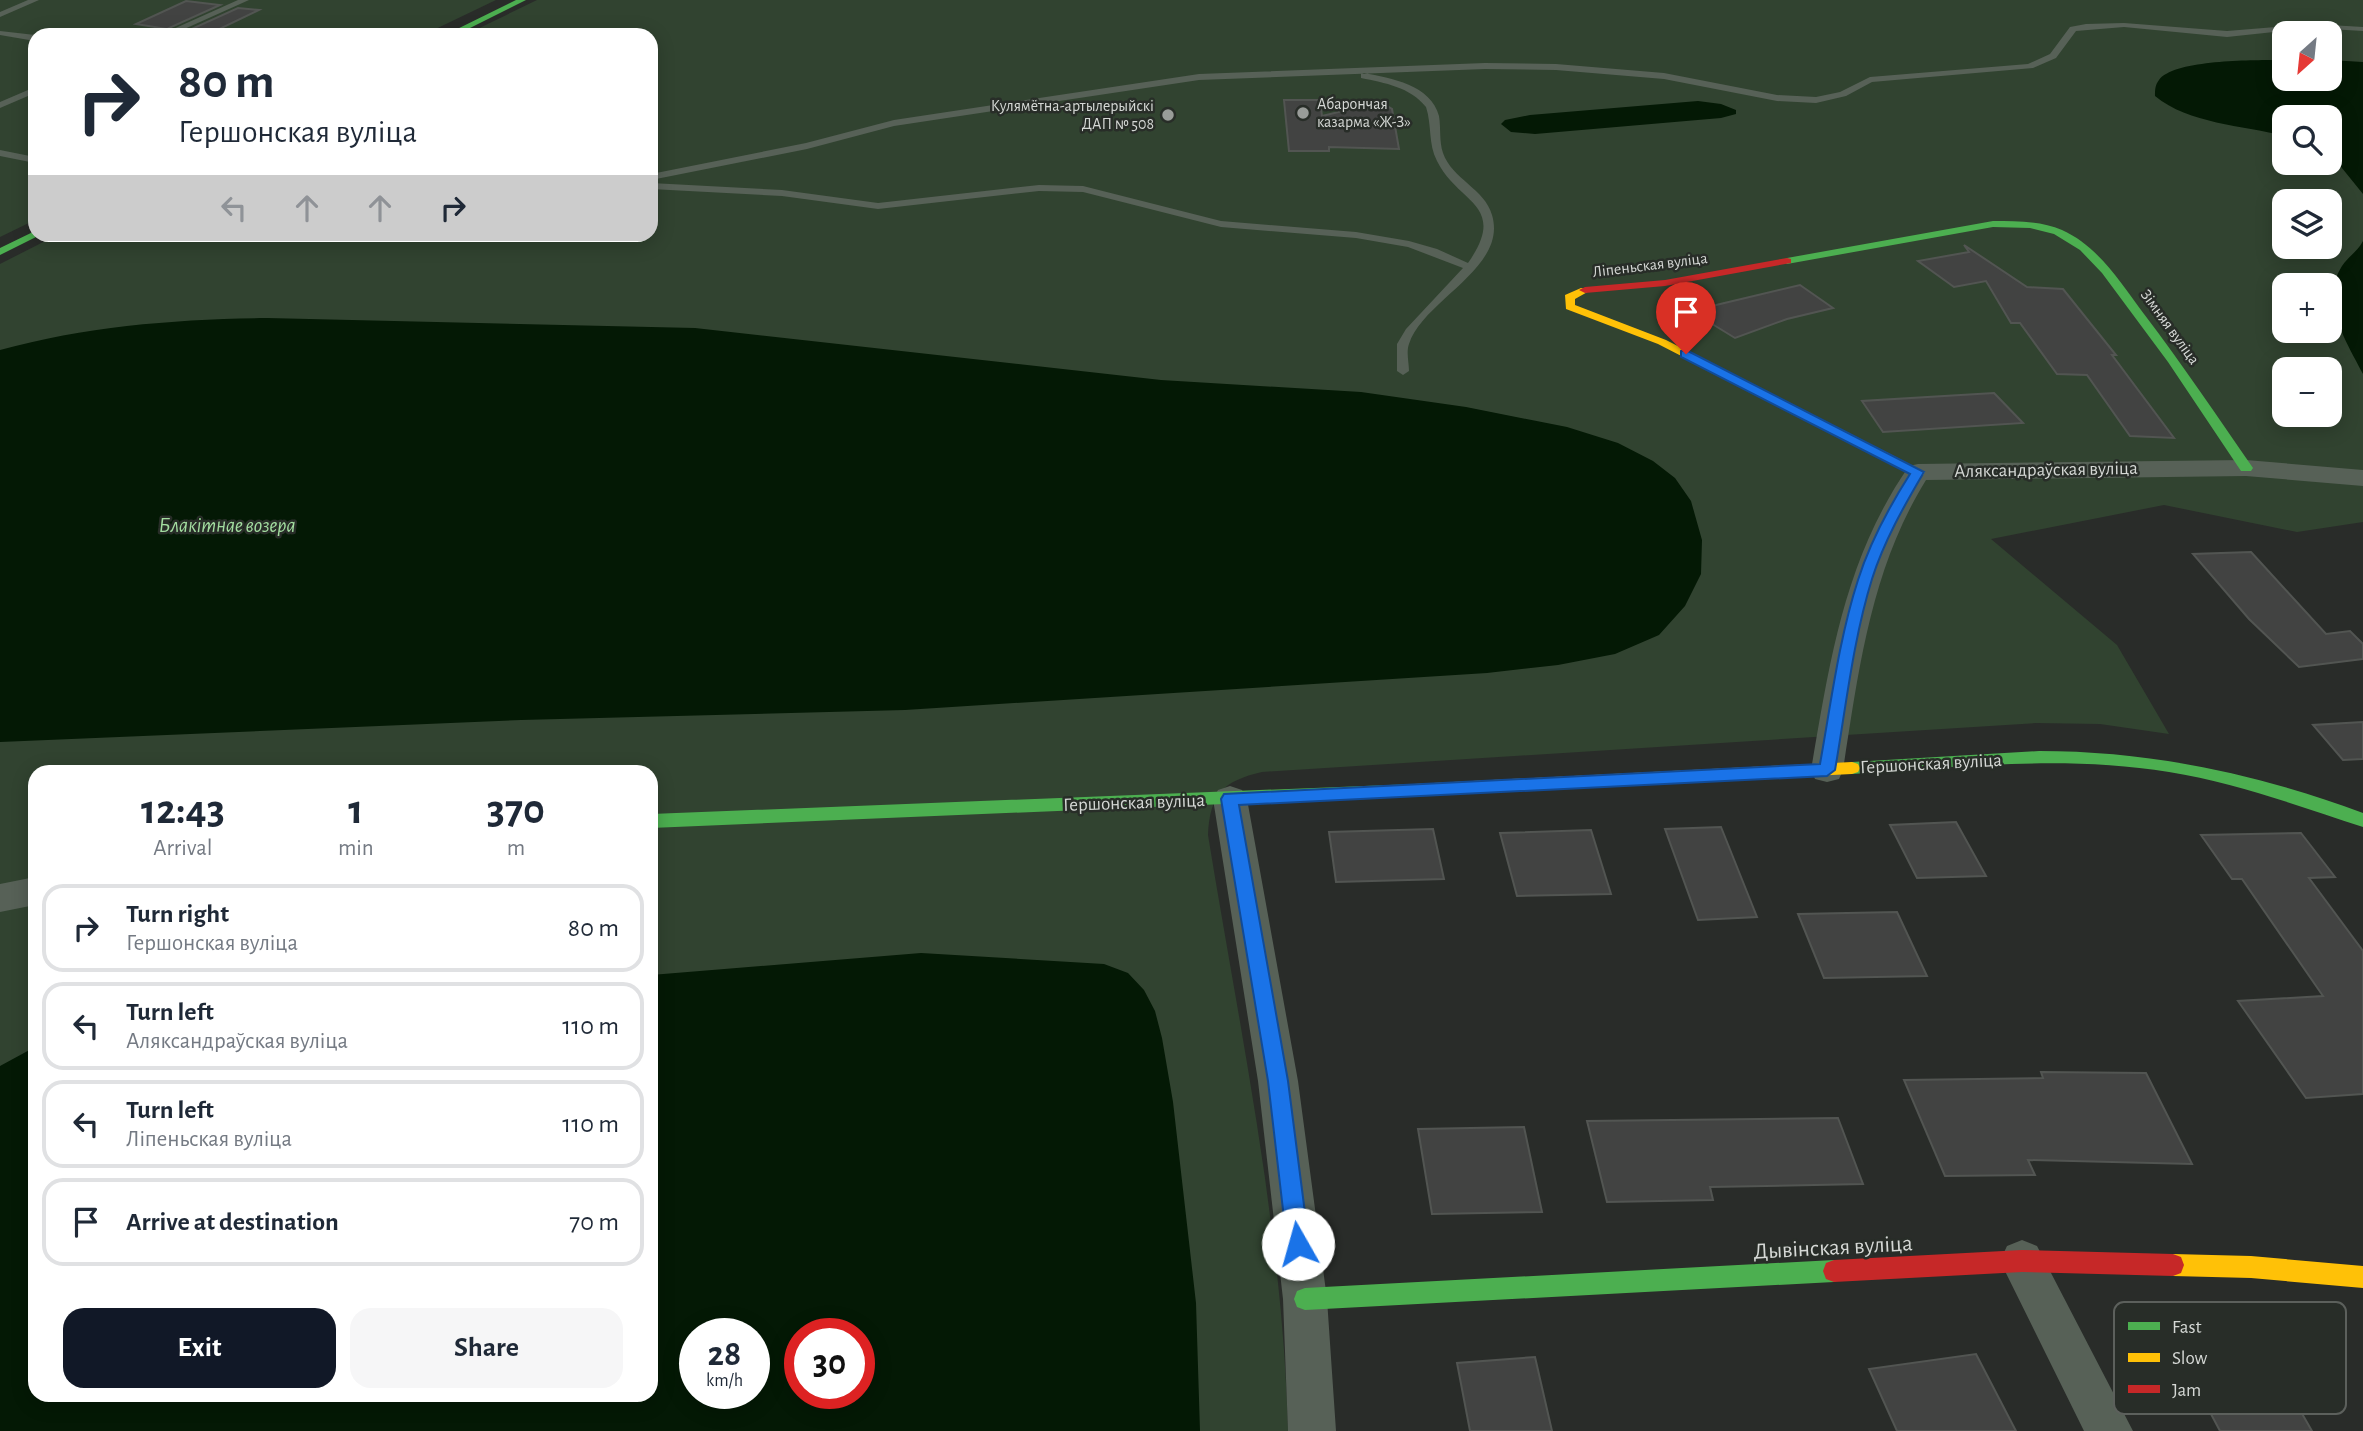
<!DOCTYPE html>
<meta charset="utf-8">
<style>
:root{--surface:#fff;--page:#f6f6f7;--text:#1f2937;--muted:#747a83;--line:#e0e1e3;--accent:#111827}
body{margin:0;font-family:"Alegreya Sans",sans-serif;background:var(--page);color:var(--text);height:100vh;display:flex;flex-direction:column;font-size:26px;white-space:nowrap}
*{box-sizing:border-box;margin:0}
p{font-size:23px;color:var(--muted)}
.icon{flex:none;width:38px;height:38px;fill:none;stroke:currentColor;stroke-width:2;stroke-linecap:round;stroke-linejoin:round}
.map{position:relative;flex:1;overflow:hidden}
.details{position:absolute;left:28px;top:765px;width:630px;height:637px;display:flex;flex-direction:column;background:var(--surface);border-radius:21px;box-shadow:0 4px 18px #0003}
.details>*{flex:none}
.banner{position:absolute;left:28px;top:28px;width:630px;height:214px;border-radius:21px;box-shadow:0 4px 18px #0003;background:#fff;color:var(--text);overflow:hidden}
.needle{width:46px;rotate:207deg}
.buttons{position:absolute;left:2272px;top:21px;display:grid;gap:14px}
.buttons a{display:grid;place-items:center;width:70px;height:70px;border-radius:14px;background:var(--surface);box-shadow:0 4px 18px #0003;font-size:35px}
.speed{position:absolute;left:679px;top:1318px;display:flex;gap:14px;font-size:35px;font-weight:700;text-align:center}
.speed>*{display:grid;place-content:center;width:91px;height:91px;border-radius:50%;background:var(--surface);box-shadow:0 4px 18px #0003;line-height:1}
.speed small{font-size:18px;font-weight:400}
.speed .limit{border:10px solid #d22;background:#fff;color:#111}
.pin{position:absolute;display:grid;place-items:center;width:60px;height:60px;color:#fff;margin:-72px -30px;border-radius:50% 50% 50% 0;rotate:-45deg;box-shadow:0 0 7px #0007}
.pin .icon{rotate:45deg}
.me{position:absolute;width:77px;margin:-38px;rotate:353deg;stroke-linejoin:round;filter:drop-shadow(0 0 5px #0008)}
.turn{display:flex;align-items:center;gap:24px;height:147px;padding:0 35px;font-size:32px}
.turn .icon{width:91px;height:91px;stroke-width:2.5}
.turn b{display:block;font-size:49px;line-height:60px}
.lanes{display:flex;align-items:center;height:66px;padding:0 35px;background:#0003;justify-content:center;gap:35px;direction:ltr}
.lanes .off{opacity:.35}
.eta{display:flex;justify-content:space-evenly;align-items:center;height:119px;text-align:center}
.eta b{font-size:42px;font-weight:600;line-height:49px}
.cta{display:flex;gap:14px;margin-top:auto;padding:14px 35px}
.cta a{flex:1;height:80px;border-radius:21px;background:var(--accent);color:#fff;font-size:28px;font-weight:600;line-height:80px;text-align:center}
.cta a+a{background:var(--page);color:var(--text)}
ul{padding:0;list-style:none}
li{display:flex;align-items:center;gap:21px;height:88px;margin:0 14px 10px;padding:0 21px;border:4px solid var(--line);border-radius:21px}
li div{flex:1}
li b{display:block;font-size:26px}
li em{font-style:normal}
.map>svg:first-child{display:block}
.green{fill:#314330;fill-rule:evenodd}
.water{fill:#041905;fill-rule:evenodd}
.building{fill:#424342;stroke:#525552;stroke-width:2}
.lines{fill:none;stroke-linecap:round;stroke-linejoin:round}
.lane{fill:#576157;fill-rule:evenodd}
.street{fill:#576157;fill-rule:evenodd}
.fast{fill:#4caf50;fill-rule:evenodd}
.slow{fill:#ffc107;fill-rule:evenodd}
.jam{fill:#c62828;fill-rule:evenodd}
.route{fill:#1a73e8;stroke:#114b97;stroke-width:2}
.poi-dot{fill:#999c99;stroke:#282d28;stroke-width:2.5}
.labels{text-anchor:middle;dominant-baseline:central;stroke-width:5;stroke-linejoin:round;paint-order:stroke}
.far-poi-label{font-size:16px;fill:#d5d8d5;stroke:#282d28;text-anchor:start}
.far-street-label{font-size:16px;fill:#d5d8d5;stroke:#282d28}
.street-label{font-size:19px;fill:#d5d8d5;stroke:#282d28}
.water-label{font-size:21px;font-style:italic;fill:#a3dda0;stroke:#282d28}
.near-street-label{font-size:23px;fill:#d5d8d5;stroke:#282d28}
.key{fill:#282d28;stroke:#5c605c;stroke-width:2}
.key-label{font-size:19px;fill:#d5d8d5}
</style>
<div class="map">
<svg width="2363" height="1431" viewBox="0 0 2363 1431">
<rect width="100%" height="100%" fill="#292c29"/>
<path class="green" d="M0,0H496L423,35H35V220L0,237Z
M537,0H2363V522L2297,532L2164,505L1991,539L2117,645L2169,734L2100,724L2036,723L1262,772C1223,781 1210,794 1208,835C1240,1032 1283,1231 1288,1431H0V264L59,234H651V35H465ZM2284,33H2329V79H2284ZM2284,117H2329V163H2284ZM2284,201H2329V247H2284ZM2284,285H2329V331H2284ZM2284,369H2329V415H2284ZM35,772H651V1395H35ZM695,1334H754V1393H695ZM800,1334H859V1393H800Z"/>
<path class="water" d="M2284,60V79H2329V60L2363,62V194L2329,152V117H2284V136C2242,125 2189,124 2155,96C2155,90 2155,85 2159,80C2174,59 2258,60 2284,60Z
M1698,101L1721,104L1736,110V114L1721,118L1535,134L1511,132L1501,124L1505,120L1530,115Z
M2363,241V374C2347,342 2319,302 2342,266C2348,257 2358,251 2363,241Z
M267,318L695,328L1161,380L1361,392L1466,407L1567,427L1618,443L1653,461L1675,478L1691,501L1702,540L1701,574L1685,606L1659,635L1615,654L1558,665L1487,673L905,710L521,720L0,742V350C87,326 177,319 267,318Z
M921,953L1104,964L1128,973L1144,990L1155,1011L1162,1038L1173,1102L1196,1303L1200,1431H0V1066L35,1047V1395H651V975ZM695,1334H754V1393H695ZM800,1334H859V1393H800Z"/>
<path class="building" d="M186,1L220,5L167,29L136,24Z
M238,8L259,10L207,35L185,32Z
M1284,100H1320L1322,116L1380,102L1392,109L1399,149L1329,147V151H1289Z
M1964,245L2027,287L2063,289L2116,355H2112L2174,438L2130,436L2087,375L2057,374L2020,323H2011L1986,281L1954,287L1918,261L1969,252Z
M1800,285L1833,308L1787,319L1735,338L1691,311Z
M1994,393L2023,423L1883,432L1862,401Z
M2251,552L2326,634L2350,631L2363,644V659L2299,667L2249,619L2193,554Z
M2363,722V759L2343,760L2313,725Z
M1956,822L1986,876L1917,878L1890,825Z
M1721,827L1757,917L1698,920L1665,829Z
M1433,829L1444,879L1336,882L1329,832Z
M1591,830L1611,894L1517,896L1500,833Z
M2301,833L2335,877L2309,878L2363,951V1094L2306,1098L2238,1001L2323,996L2242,879H2232L2201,835Z
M1897,912L1927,976L1824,978L1798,914Z
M2041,1072L2146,1073L2192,1164L2028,1160L2035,1175L1945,1176L1904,1080L2043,1078Z
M1838,1118L1863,1184L1710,1187L1713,1200L1607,1202L1587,1121Z
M1524,1127L1542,1212L1432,1214L1418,1129Z
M2254,1330L2312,1431H2220L2169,1335Z
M1976,1354L2016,1431H1897L1869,1369Z
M1535,1357L1552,1431H1470L1457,1363Z"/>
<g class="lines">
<path class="lane" d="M28,0H39L0,17V12Z
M238,0H249L171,35H160Z
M2124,23L2227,31L2313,24L2363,27V31L2313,28L2227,37L2124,27L2076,31L2056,58L2033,68L1872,82L1846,96L1816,103L1777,101L1664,79L1556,70L1485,69L1199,80L894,126L807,149L651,180V174L806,143L894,120L1199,74L1485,63L1556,64L1664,73L1777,95L1816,97L1840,92L1870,77L2028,64L2050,54L2070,27L2086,24Z
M0,31L35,35V41L0,35Z
M1364,73C1391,78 1431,85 1439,116C1441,128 1439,141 1443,153C1452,179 1485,189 1492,215C1508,268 1423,300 1409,344C1406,352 1409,363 1409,371L1403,375L1397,371V344L1406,329L1463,268L1408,247L1356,238L1221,227L1083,192L1039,191L878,209L782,196L651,189V183L782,190L878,203L1039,185L1083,186L1221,221L1356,232L1409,241L1437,249L1468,263C1509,204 1458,204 1437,161C1428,144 1432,125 1426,107C1410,87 1385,83 1361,78V74Z
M35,87V93L0,108V102Z
M0,150L35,157V163L0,156Z"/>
<path class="street" d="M2246,460L2363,470V486L2246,476L1926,480C1871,569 1859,668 1843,770L1839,779L1827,782L1815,779L1811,770C1830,661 1844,560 1909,466L1918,464Z
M1230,786L1242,790L1247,799L1298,1081L1327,1299L1336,1431H1288L1283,1299L1258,1081L1213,799L1218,790Z
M35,877V905L0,912V884Z
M2022,1240L2037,1246L2133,1431H2084L2000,1261L2007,1246Z"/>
<path class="fast" d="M516,0H526L456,35H445Z
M1993,221C2016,221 2041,221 2062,230C2098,246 2121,283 2144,314C2182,364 2217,416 2253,468L2251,471H2241L2168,362L2102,273L2080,250L2054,234L2030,228L1993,227L1787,264L1782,261L1787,258Z
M35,231V234H42L0,255V248Z
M2039,751C2152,751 2258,774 2363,813V827C2298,806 2237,783 2169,772C2064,755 1958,767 1852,774L1846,772L1844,768L1846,764L1852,762Z
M1414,784L1420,786L1422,790L1420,794L1414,796L651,828V814Z
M1834,1260L1842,1263L1845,1271L1842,1279L1834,1282L1305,1310L1297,1307L1294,1299L1297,1291L1305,1288Z"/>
<path class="slow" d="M1581,288L1591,290L1575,299V305L1666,340L1925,472L1923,475H1913L1658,344L1566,309L1565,295Z
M1852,762L1858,764L1860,768L1858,772L1852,774L1414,796L1408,794L1406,790L1408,786L1414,784Z
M2173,1254L2251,1256L2363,1266V1288L2251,1278L2173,1276L2165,1273L2162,1265L2165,1257Z"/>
<path class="jam" d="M1787,258L1791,259V263L1665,286L1585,293L1579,290L1585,287L1665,280Z
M2022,1250L2173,1254L2181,1257L2184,1265L2181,1273L2173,1276L2022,1272L1834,1282L1826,1279L1823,1271L1826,1263L1834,1260Z"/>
</g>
<path class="route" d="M1686,350L1924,472C1904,506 1884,541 1872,579C1853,640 1846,707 1835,770L1827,776L1239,805L1288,1081L1309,1244L1306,1252L1298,1255L1290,1252L1287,1244L1268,1081L1221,799L1224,794L1820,764C1831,703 1839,639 1858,580C1870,542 1889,507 1910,474L1681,357V351Z"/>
<g class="poi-dot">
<circle cx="1303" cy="113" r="7"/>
<circle cx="1168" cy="115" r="7"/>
</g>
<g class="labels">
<g class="far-poi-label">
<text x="1317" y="104">Абарончая<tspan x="1317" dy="18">казарма «Ж-З»</tspan></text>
<text x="1154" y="106" text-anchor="end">Кулямётна-артылерыйскі<tspan x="1154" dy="18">ДАП № 508</tspan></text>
</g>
<g class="far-street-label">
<text transform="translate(1650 265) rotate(-7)">Ліпеньская вуліца</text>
<text transform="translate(2170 327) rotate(54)">Зімняя вуліца</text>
</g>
<g class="street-label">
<text transform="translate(2046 470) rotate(-1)">Аляксандраўская вуліца</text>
<text transform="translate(1931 764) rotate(-3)">Гершонская вуліца</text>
<text transform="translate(1134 803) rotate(-2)">Гершонская вуліца</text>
</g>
<g class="water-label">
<text x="227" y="525">Блакітнае возера</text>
</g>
<g class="near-street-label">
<text transform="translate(1833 1248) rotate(-3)">Дывінская вуліца</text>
</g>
</g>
<rect x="2114" y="1302" width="232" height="112" rx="10" class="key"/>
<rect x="2128" y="1322" width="32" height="8" fill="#4caf50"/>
<rect x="2128" y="1353" width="32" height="9" fill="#ffc107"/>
<rect x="2128" y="1385" width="32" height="8" fill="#c62828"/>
<g class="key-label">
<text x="2172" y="1333">Fast</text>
<text x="2172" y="1364">Slow</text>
<text x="2172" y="1396">Jam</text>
</g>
</svg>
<div class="buttons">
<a><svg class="needle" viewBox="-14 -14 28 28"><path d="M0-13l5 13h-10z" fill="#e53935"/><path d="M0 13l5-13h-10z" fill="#747a83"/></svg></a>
<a><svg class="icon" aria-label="search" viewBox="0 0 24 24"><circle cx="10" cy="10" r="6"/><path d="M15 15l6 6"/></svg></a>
<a><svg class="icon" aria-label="layers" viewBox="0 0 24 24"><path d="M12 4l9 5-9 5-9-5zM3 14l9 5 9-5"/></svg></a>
<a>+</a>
<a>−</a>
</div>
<div class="speed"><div>28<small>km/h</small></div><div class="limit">30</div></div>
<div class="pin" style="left:1686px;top:354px;background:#d93025"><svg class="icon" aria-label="arrive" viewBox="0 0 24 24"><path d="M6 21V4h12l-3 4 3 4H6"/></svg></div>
<svg class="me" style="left:1298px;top:1244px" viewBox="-20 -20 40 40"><circle r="19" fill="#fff"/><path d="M0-13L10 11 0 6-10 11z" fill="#1a73e8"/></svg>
<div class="banner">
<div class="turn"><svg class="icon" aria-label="right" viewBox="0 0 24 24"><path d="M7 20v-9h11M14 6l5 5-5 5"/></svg><div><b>80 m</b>Гершонская вуліца</div></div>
<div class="lanes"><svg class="icon off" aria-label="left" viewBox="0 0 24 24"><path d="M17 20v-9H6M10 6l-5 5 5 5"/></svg><svg class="icon off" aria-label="ahead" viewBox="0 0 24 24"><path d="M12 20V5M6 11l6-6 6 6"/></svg><svg class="icon off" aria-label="ahead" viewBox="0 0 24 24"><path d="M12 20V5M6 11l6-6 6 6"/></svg><svg class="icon" aria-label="right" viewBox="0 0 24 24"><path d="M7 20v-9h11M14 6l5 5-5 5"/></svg></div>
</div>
<section class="details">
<div class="eta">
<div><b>12:43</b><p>Arrival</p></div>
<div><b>1</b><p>min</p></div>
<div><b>370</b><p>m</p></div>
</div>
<ul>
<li><svg class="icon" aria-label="right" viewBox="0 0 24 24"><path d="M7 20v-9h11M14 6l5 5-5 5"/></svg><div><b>Turn right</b><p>Гершонская вуліца</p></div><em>80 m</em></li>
<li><svg class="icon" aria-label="left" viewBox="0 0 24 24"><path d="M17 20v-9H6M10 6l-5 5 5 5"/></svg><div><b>Turn left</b><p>Аляксандраўская вуліца</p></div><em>110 m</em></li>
<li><svg class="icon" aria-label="left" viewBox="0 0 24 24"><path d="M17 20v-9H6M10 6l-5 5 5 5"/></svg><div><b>Turn left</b><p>Ліпеньская вуліца</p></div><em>110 m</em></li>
<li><svg class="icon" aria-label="arrive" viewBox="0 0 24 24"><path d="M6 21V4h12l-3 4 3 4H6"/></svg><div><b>Arrive at destination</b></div><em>70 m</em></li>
</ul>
<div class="cta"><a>Exit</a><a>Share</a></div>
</section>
</div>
